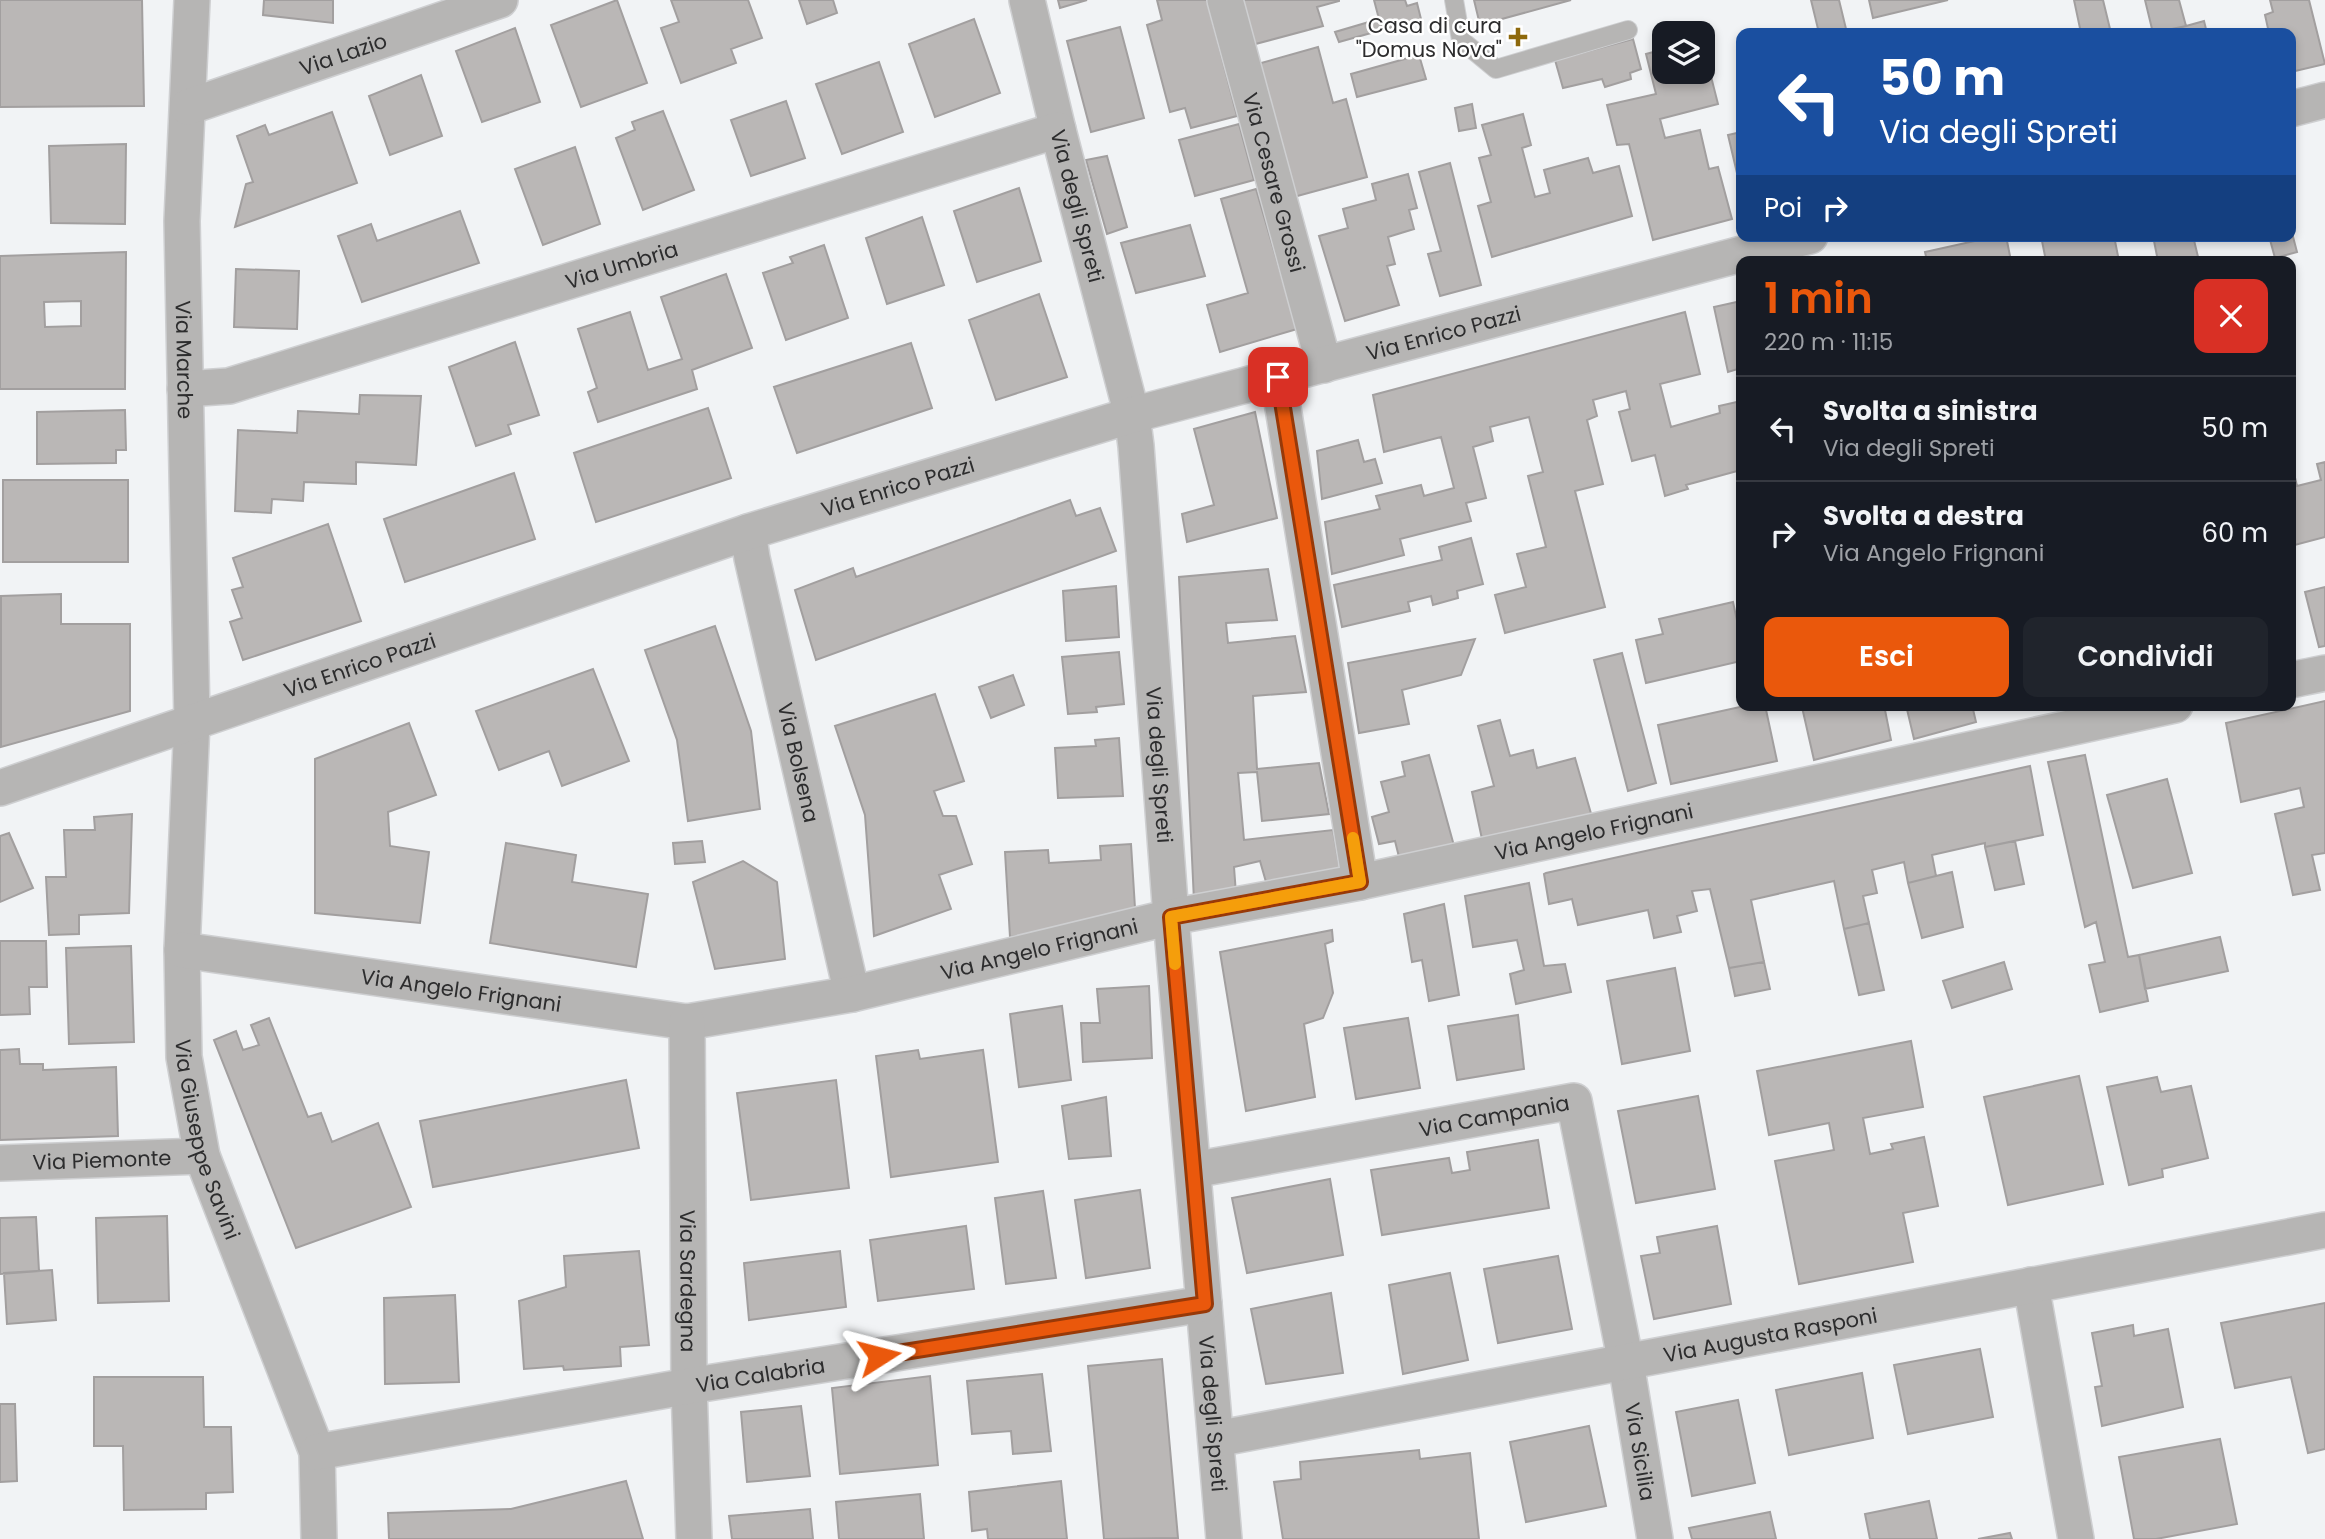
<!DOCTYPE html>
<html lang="it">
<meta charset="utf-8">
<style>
:root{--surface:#171b24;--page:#20242c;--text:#f1f3f6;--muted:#9ea1a6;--line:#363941;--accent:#ea580c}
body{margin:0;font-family:Poppins,sans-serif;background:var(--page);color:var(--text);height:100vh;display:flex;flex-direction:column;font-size:26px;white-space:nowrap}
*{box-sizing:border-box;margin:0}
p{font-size:23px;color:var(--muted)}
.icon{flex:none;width:38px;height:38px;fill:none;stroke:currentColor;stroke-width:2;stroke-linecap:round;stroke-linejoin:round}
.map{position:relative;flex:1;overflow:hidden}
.panel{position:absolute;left:1736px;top:256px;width:560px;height:455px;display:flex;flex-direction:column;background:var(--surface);border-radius:14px;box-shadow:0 4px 10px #0003}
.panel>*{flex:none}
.top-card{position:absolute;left:1736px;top:28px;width:560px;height:214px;border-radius:14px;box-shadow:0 4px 10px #0003;background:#1a4fa0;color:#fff;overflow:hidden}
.fabs{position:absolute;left:1652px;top:21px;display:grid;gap:14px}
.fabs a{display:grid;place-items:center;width:63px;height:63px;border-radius:14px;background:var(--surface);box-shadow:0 4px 10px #0003;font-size:35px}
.pin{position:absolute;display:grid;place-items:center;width:60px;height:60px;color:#fff;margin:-30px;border-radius:14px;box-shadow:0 4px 10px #0006}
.me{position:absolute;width:77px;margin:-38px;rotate:81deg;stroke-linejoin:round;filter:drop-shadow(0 0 5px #0008)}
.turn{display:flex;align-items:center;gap:24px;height:147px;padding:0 28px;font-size:32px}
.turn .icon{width:91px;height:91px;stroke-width:2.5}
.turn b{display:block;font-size:49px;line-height:60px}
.then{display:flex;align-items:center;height:66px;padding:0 28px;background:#0003;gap:14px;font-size:26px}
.round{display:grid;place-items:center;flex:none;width:74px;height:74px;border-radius:14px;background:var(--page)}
.headline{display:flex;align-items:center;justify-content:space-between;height:119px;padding:0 28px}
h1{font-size:42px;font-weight:600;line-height:52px;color:var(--accent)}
.action{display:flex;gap:14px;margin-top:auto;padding:14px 28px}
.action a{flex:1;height:80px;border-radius:14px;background:var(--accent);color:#fff;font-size:28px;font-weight:600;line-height:80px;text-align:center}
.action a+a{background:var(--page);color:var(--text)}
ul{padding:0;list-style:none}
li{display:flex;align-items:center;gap:21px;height:105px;padding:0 28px;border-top:2px solid var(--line)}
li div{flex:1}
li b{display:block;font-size:26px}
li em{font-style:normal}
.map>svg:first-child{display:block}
.building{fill:#bab7b6;stroke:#a29f9f;stroke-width:2;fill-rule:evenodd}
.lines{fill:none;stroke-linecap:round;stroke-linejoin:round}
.lane-casing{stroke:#cecfd1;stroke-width:20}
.street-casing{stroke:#cecfd1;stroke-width:38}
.lane{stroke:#b6b5b4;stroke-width:18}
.street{stroke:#b6b5b4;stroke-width:35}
.route-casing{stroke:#983908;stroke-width:18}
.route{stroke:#ea580c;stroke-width:12}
.slow{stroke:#f59e0b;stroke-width:12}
.poi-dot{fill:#8e690d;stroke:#fff;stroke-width:2.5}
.labels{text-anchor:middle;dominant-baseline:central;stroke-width:5;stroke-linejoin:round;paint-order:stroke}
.poi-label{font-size:21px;fill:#2d2d2e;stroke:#fff;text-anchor:end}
.street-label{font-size:21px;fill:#2d2d2e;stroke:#fff}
</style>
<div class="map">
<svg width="2325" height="1539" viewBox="0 0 2325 1539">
<rect width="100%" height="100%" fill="#f1f3f5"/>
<path class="building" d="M0,0H142L144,106L0,107Z
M264,0H333V23L263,15Z
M617,0L647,83L581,107L551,25Z
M671,0H748L762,38L731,49L736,63L681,83L661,28L679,22Z
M799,0H833L837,13L807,24Z
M1058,0H1087L1060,8Z
M1157,0H1207L1237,116L1191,128L1185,108L1170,112L1147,25L1162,20Z
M1235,0H1339V1L1317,7L1323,26L1248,46Z
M1374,0H1405L1407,6L1417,3L1421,19L1339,42L1335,32L1379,19Z
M1474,0H1571L1480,25Z
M1811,0H1839L1847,33H1819Z
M1869,0H1948L1873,18Z
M2074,0H2103L2111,33H2081Z
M2145,0H2179L2186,26L2153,33Z
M2270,0H2309L2325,64L2291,72V33H2269L2265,15L2273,12Z
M974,19L1000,93L935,117L909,44Z
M2204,21L2207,33H2159L2186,26Z
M1120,27L1144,118L1091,132L1067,41Z
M515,28L540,102L482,122L456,51Z
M1633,39L1641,69L1630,73L1631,79L1605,87L1602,79L1563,88L1555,60Z
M1703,45L1718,104L1660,119L1665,138L1700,130L1709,169L1718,167L1732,219L1653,240L1629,144L1617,145L1607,105L1656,94L1646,54L1664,49V72H1703Z
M1318,47L1333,103L1346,99L1367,177L1290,198L1254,65Z
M1419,55L1426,79L1357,97L1351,74Z
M879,62L903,132L842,154L816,84Z
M421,75L442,136L390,155L369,96Z
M786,101L805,158L751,176L731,120Z
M1472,104L1476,128L1459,131L1455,108Z
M663,111L694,190L643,210L616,138L635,130L632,122Z
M332,112L357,183L235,227L246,184L253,182L237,136L265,125L269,135Z
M1523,114L1531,145L1522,148L1535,197L1550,193L1544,170L1588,158L1593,173L1619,166L1632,216L1492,257L1478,206L1491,202L1479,158L1491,155L1482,125Z
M1239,124L1254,180L1195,196L1179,140Z
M1741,132V190L1728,135Z
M126,144L125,224L51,223L49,146Z
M575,147L600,224L543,245L515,169Z
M1107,156L1127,227L1107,234L1086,160Z
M1450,163L1481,285L1440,296L1428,254L1441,251L1419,172Z
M1408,174L1417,208L1409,210L1414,229L1388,237L1395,264L1387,266L1399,305L1345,321L1319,236L1348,228L1343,209L1376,200L1372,184Z
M1019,188L1041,261L977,282L954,211Z
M1256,189L1297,329L1220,352L1207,305L1248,293L1221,199Z
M460,211L479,263L362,302L338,236L371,224L377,241Z
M922,217L944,285L887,304L866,238Z
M1190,225L1205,276L1136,293L1121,243Z
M2291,229L2297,252L2275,258L2269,236H2291Z
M1997,236H2006L2011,261H1927L1925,252Z
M2041,236H2114L2119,261H2046Z
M2153,236H2193L2199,261H2158Z
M824,245L848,318L786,340L763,273L793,263L790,257Z
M126,252L125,389H0V256ZM81,301V326L45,327L44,302Z
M236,269L299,271L297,329L234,327Z
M726,274L752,348L692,370L697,389L598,422L588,392L597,388L578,329L630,312L648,370L682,359L661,297Z
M1039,294L1067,377L996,400L969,320Z
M1741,301V368L1728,372L1714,307Z
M1685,312L1700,374L1660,384L1671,427L1720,413L1719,406L1741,401V470L1686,485L1688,489L1665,496L1655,455L1632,461L1619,412L1630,409L1626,391L1593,400L1597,416L1587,420L1603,484L1575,491L1605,607L1505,633L1495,595L1526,587L1517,554L1546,547L1528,476L1543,472L1529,417L1490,427L1493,441L1473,447L1486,498L1466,503L1471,521L1400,539L1404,555L1332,574L1325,522L1380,509L1376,496L1421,485L1424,496L1454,488L1441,437L1384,452L1373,395Z
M515,342L539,415L508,425L511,434L476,446L449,367Z
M911,343L932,408L797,453L774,387Z
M360,395L421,396L416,465L356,462V484L304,482L303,501L272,499L271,513L235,511L238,430L297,433L298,411L359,414Z
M708,408L731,478L596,522L574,453Z
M125,410L126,450H116V463L37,464V412Z
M1255,412L1277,518L1187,542L1182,514L1214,505L1194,429Z
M1358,440L1364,462L1375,459L1382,483L1322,499L1317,451Z
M2291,461L2297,486L2321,480L2317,464L2325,462V537L2291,546Z
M514,473L535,539L405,582L384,519Z
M3,480H128V562H3Z
M1070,500L1076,516L1100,508L1116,551L816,660L795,590L853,568L856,577Z
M328,524L361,621L243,660L230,622L242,618L232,590L243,587L233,558Z
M1471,538L1483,584L1457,591L1458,598L1433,605L1431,596L1408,602L1410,611L1342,627L1334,585L1442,560L1439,547Z
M1268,569L1277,620L1226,623L1228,643L1295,636L1306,692L1253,696L1257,769L1319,763L1329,814L1262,821L1257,772L1238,773L1244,840L1333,830L1341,876L1268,889L1260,861L1234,867L1236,894L1194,901L1179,577Z
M1116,586L1119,637L1066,641L1063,591Z
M2325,587V646L2319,647L2305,592Z
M61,594V624H130V711L1,747V596Z
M1733,602L1741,639V661L1646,683L1636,640L1663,634L1659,619Z
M715,626L751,731L760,809L688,821L677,740L645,650Z
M1475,639L1461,675L1402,690L1409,724L1359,733L1348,663Z
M1119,652L1124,704L1096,707L1097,712L1068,714L1062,657Z
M1622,653L1656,783L1628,791L1594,660Z
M593,669L629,761L562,786L549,751L499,770L476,711Z
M1013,675L1024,705L991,718L979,687Z
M935,694L964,781L934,791L943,816H956L972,864L939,875L951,909L874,936L865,815L835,726Z
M2325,701V853L2312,855L2320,890L2293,895L2275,814L2304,807L2300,788L2241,802L2226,723Z
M1749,705H1765L1777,761L1671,784L1658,725Z
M1807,705H1884L1891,740L1814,760L1802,707Z
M1906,705H1972L1976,722L1914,739Z
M1500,720L1510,756L1533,750L1537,768L1575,758L1592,817L1482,839L1472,792L1494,786L1478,726Z
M409,723L436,795L388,812L390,846L429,852L420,923L315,913V759Z
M1119,738L1123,796L1058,798L1055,748L1096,746L1095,740Z
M1429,755L1456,853L1401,865L1395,841L1379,844L1372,817L1389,812L1381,782L1405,776L1402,762Z
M2085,755L2128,957L2139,955L2148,1001L2100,1012L2089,965L2105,962L2096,922L2085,927L2048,762Z
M2030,766L2043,835L1985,847V843L1932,855L1936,876L1908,883L1904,862L1872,870L1877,893L1863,896L1869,923L1844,929L1834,881L1751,900L1764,962L1729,968L1710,889L1692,891L1697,911L1677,916L1681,932L1654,938L1648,910L1578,925L1572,899L1549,904L1544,874L1546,873Z
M2167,779L2192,873L2133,888L2107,795Z
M132,814L129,913L79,915V934L49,935L46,877H66L64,830H95L94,817Z
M9,833L33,888L0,902V836Z
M702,841L705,862L675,864L673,843Z
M2015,841L2024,884L1995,890L1985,847Z
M506,843L576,855L572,882L648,894L636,967L490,943Z
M1131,844L1136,924L1010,937L1005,852L1048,850L1049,863L1101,860L1100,846Z
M743,861L777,882L785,959L715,969L693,882Z
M1952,872L1963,927L1922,938L1908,883Z
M1529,883L1544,966L1565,964L1571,992L1516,1004L1510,974L1524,970L1517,940L1473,947L1465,896Z
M1444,904L1459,995L1429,1001L1422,960L1412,962L1404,914Z
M1869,923L1884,990L1859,995L1844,929Z
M1332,930L1333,941L1325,944L1333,993L1323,1018L1304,1024L1315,1097L1246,1111L1220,952Z
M2220,937L2228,971L2145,989L2139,955Z
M0,941H46L47,987H29L30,1014L0,1015Z
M131,946L134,1042L69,1044L66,948Z
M1764,962L1770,989L1735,996L1729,968Z
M2004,962L2012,989L1952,1008L1943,981Z
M1675,968L1690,1051L1622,1064L1607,981Z
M1149,986L1152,1058L1083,1062L1081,1023H1100L1097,989Z
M1062,1006L1071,1080L1019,1087L1010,1014Z
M1518,1015L1524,1069L1457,1080L1448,1026Z
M269,1018L308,1117L321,1113L332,1142L378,1123L411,1207L296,1248L214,1040L236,1031L243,1050L259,1045L251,1025Z
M1408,1018L1420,1088L1356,1099L1344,1028Z
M1911,1041L1923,1107L1863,1118L1870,1154L1893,1149L1891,1144L1924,1137L1938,1206L1903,1213L1913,1262L1799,1284L1775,1161L1834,1150L1829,1123L1769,1135L1757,1071Z
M19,1049L20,1064H43V1070L116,1067L118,1136L0,1140V1050Z
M918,1050L920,1059L983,1050L998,1162L891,1177L876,1056Z
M2079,1076L2103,1184L2008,1205L1984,1097Z
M2157,1077L2161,1092L2191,1086L2208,1158L2162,1169L2163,1177L2129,1185L2107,1087Z
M626,1080L639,1148L433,1187L420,1121Z
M836,1080L849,1188L751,1200L737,1093Z
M1698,1096L1715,1189L1636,1203L1618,1111Z
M1106,1097L1111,1156L1069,1159L1062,1106Z
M1538,1140L1549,1208L1382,1235L1371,1170L1449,1158L1452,1173L1470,1170L1467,1152Z
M1330,1179L1343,1255L1247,1273L1232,1198Z
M1140,1190L1150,1268L1086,1278L1075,1200Z
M1043,1191L1056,1278L1006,1284L995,1198Z
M167,1216L169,1301L98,1303L96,1218Z
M36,1217L39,1271L0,1274V1218Z
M966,1226L974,1289L878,1301L870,1240Z
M1717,1226L1731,1304L1654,1319L1641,1256L1660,1253L1657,1237Z
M639,1251L649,1345L620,1347L621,1366L564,1370L563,1366L524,1369L519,1301L566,1287L564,1256Z
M840,1251L846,1307L749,1320L744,1263Z
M1558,1256L1572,1329L1498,1343L1484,1269Z
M52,1270L56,1320L7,1324L4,1273Z
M1450,1273L1468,1360L1403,1374L1389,1285Z
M1331,1293L1343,1373L1266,1384L1251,1309Z
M455,1295L459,1382L385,1384L384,1298Z
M2325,1303V1449L2308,1453L2291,1377L2235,1388L2221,1323Z
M2133,1325L2134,1336L2168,1329L2183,1407L2102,1426L2095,1387L2102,1386L2092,1333Z
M1980,1349L1993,1417L1908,1434L1894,1365Z
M1162,1359L1178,1538L1104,1539L1088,1366Z
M1862,1373L1873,1438L1789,1455L1776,1390Z
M1042,1374L1051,1451L1013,1454L1011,1431L972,1434L967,1381Z
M930,1376L938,1465L840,1474L832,1388Z
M94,1377H203L204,1427H231L233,1492L206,1493V1509L124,1510L123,1446H94Z
M1738,1400L1755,1483L1692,1496L1676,1412Z
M0,1404H15L17,1481L0,1482Z
M801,1406L810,1476L747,1482L741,1412Z
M1589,1426L1606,1506L1526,1522L1510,1442Z
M2220,1439L2237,1524L2156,1539H2134L2119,1457Z
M1419,1450L1420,1459L1470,1453L1479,1539H1283L1274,1482L1301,1479L1300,1462Z
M626,1481L643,1539H389L388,1513L511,1509Z
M1061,1481L1067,1539H988L987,1529L972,1531L969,1492Z
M920,1494L924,1539H839L836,1502Z
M1929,1501L1937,1539H1870L1865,1514Z
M810,1509L813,1539H732L729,1516Z
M1770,1512L1776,1539H1692L1689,1528Z
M2010,1533L2012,1539H1978Z"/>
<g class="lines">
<g class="lane-casing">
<path id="lane" d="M1454,0L1461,40L1496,69L1628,30"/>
</g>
<g class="street-casing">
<g id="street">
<path id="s1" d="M192,0L182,221L192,721L182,950L184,1057L202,1156L317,1452L319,1539"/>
<path id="s2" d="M1027,0L1058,130L1132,415L1136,446L1171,917L1224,1539"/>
<path id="s3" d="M1225,0L1324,365"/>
<path id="s4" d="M188,107L500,0"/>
<path d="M2291,109L2325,100"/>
<path d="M1278,377L1360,882"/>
<path id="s5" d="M185,389L229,386L1058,130"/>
<path id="s6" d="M748,532L752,558L852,994"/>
<path d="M2291,680L2325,673"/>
<path id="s7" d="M0,788L748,532L1132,415L1810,236"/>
<path id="s8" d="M182,950L687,1022L852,994L1171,917L1360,882L2175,705"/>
<path id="s9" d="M687,1022L689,1386L694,1539"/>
<path id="s10" d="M0,1163L202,1156"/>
<path id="s11" d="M1193,1170L1574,1101L1626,1363L1655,1539"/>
<path d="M2031,1285L2076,1539"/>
<path id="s12" d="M1216,1439L2325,1230"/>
<path id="s13" d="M317,1452L689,1386L1204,1304"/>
</g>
</g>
<use href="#lane" class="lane"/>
<use href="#street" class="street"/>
</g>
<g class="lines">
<g class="route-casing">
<path id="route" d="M879,1356L1205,1304L1171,917L1360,882L1278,377"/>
</g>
<use href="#route" class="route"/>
<path class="slow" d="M1175,964L1171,917L1360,882L1353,838"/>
</g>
<path class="poi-dot" d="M1514.5 26.5h7v7h7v7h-7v7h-7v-7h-7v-7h7z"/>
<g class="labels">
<g class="poi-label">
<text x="1502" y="25">Casa di cura<tspan x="1502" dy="24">"Domus Nova"</tspan></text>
</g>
<g class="street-label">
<text stroke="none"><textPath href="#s4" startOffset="164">Via Lazio</textPath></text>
<text stroke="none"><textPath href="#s3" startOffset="189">Via Cesare Grossi</textPath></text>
<text stroke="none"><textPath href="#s2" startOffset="212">Via degli Spreti</textPath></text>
<text stroke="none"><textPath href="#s5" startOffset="455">Via Umbria</textPath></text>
<text stroke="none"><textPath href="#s7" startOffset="1514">Via Enrico Pazzi</textPath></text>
<text stroke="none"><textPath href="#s1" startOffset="360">Via Marche</textPath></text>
<text stroke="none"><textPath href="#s7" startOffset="947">Via Enrico Pazzi</textPath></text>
<text stroke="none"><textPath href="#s7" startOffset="380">Via Enrico Pazzi</textPath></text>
<text stroke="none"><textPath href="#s6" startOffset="236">Via Bolsena</textPath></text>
<text stroke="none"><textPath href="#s2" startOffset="779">Via degli Spreti</textPath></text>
<text stroke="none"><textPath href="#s8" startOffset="1437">Via Angelo Frignani</textPath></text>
<text stroke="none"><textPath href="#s8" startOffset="870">Via Angelo Frignani</textPath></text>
<text stroke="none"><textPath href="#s8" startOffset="282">Via Angelo Frignani</textPath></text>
<text stroke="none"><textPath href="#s11" startOffset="306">Via Campania</textPath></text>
<text stroke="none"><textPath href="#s1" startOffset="1143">Via Giuseppe Savini</textPath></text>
<text stroke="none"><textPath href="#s10" startOffset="102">Via Piemonte</textPath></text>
<text stroke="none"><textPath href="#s9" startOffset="259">Via Sardegna</textPath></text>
<text stroke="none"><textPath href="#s12" startOffset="564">Via Augusta Rasponi</textPath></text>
<text stroke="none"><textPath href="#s13" startOffset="450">Via Calabria</textPath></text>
<text stroke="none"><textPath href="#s2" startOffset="1430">Via degli Spreti</textPath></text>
<text stroke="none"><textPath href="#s11" startOffset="744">Via Sicilia</textPath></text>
</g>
</g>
</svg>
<div class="fabs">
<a><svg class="icon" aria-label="layers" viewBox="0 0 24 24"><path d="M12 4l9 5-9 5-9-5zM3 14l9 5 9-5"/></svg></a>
</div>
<div class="pin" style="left:1278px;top:377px;background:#d93025"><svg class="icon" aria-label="arrive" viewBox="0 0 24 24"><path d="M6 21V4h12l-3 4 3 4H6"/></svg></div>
<svg class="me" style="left:879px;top:1356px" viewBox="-20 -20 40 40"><path d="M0-17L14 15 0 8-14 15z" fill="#ea580c" stroke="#fff" stroke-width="4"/></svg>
<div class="top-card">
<div class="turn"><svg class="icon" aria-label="left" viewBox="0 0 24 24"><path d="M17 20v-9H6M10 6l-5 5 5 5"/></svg><div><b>50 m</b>Via degli Spreti</div></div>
<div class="then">Poi<svg class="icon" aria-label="right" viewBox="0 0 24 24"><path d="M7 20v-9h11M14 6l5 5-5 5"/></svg></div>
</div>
<section class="panel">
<div class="headline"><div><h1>1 min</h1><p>220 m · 11:15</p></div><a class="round" style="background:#d93025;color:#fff"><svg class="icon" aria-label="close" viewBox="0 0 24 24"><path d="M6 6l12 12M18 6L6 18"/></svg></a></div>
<ul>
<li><svg class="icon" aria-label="left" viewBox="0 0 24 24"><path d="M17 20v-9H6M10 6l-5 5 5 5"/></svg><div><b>Svolta a sinistra</b><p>Via degli Spreti</p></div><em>50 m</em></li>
<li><svg class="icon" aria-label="right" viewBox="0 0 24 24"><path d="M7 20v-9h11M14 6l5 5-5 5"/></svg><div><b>Svolta a destra</b><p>Via Angelo Frignani</p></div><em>60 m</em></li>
</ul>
<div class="action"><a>Esci</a><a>Condividi</a></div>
</section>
</div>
